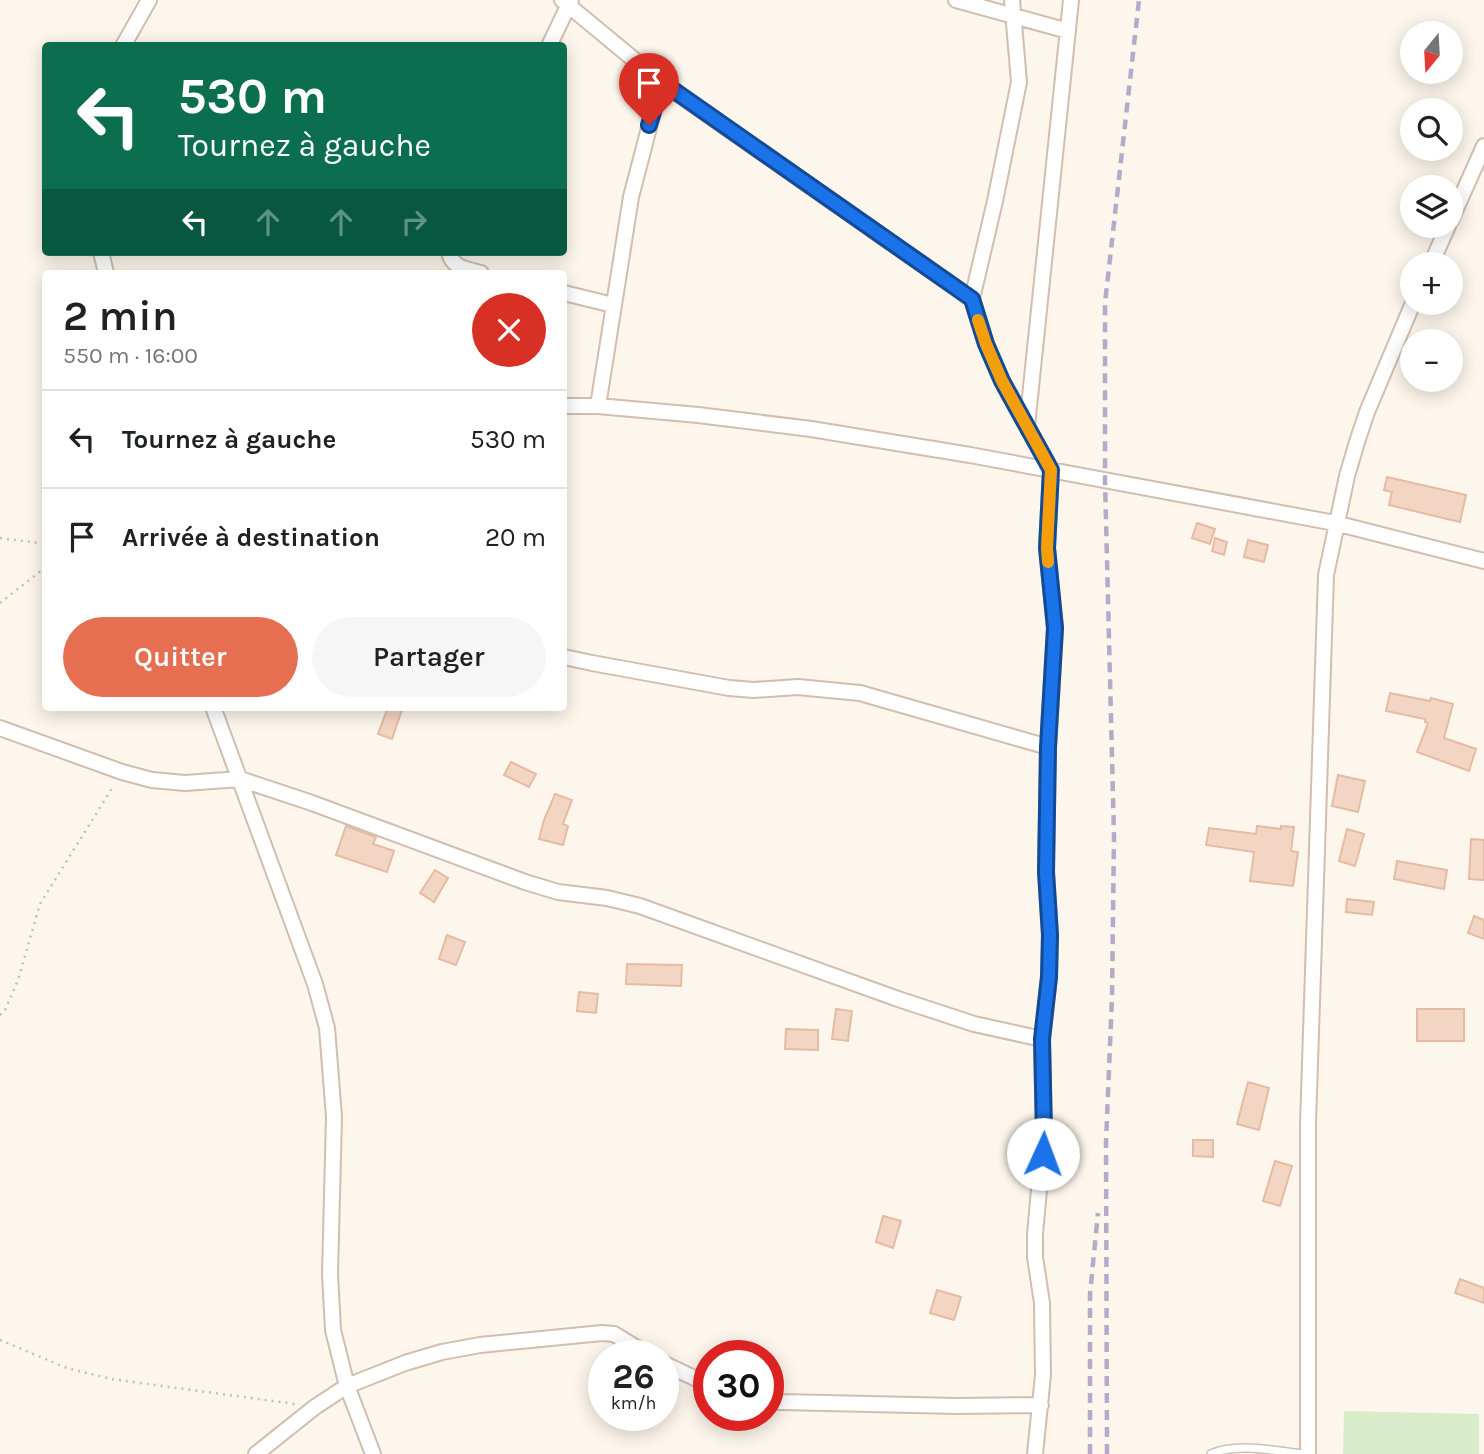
<!DOCTYPE html>
<html lang="fr">
<meta charset="utf-8">
<style>
:root{--surface:#fff;--page:#f6f6f6;--text:#202124;--muted:#757577;--line:#e0e0e0;--accent:#e76f51}
body{margin:0;font-family:Karla,sans-serif;background:var(--page);color:var(--text);height:100vh;display:flex;flex-direction:column;font-size:26px;white-space:nowrap}
*{box-sizing:border-box;margin:0}
p{font-size:23px;color:var(--muted)}
.icon{flex:none;width:38px;height:38px;fill:none;stroke:currentColor;stroke-width:2;stroke-linecap:round;stroke-linejoin:round}
.map{position:relative;flex:1;overflow:hidden}
.side{position:absolute;left:42px;top:270px;width:525px;height:441px;display:flex;flex-direction:column;background:var(--surface);border-radius:7px;box-shadow:0 4px 18px #0003}
.side>*{flex:none}
.top-card{position:absolute;left:42px;top:42px;width:525px;height:214px;border-radius:7px;box-shadow:0 4px 18px #0003;background:#0b6e4f;color:#fff;overflow:hidden}
.needle{width:46px;rotate:198deg}
.fabs{position:absolute;left:1400px;top:21px;display:grid;gap:14px}
.fabs a{display:grid;place-items:center;width:63px;height:63px;border-radius:50%;background:var(--surface);box-shadow:0 4px 18px #0003;font-size:35px}
.speed{position:absolute;left:588px;top:1340px;display:flex;gap:14px;font-size:35px;font-weight:700;text-align:center}
.speed>*{display:grid;place-content:center;width:91px;height:91px;border-radius:50%;background:var(--surface);box-shadow:0 4px 18px #0003;line-height:1}
.speed small{font-size:18px;font-weight:400}
.speed .limit{border:10px solid #d22;background:#fff;color:#111}
.pin{position:absolute;display:grid;place-items:center;width:60px;height:60px;color:#fff;margin:-72px -30px;border-radius:50% 50% 50% 0;rotate:-45deg;box-shadow:0 0 7px #0007}
.pin .icon{rotate:45deg}
.me{position:absolute;width:77px;margin:-38px;rotate:2deg;stroke-linejoin:round;filter:drop-shadow(0 0 5px #0008)}
.turn{display:flex;align-items:center;gap:24px;height:147px;padding:0 21px;font-size:32px}
.turn .icon{width:91px;height:91px;stroke-width:2.5}
.turn b{display:block;font-size:49px;line-height:60px}
.lanes{display:flex;align-items:center;height:66px;padding:0 21px;background:#0003;justify-content:center;gap:35px;direction:ltr}
.lanes .off{opacity:.35}
.round{display:grid;place-items:center;flex:none;width:74px;height:74px;border-radius:37px;background:var(--page)}
.summary{display:flex;align-items:center;justify-content:space-between;height:119px;padding:0 21px}
h1{font-size:42px;font-weight:600;line-height:52px}
.action{display:flex;gap:14px;margin-top:auto;padding:14px 21px}
.action a{flex:1;height:80px;border-radius:42px;background:var(--accent);color:#fff;font-size:28px;font-weight:600;line-height:80px;text-align:center}
.action a+a{background:var(--page);color:var(--text)}
ul{padding:0;list-style:none}
li{display:flex;align-items:center;gap:21px;height:98px;padding:0 21px;border-top:2px solid var(--line)}
li div{flex:1}
li b{display:block;font-size:26px}
li em{font-style:normal}
.map>svg:first-child{display:block}
.green{fill:#d8ecc9}
.building{fill:#f3d5c3;stroke:#e6bba3;stroke-width:2}
.lines{fill:none;stroke-linecap:round;stroke-linejoin:round}
.service-casing{stroke:#d1beb0;stroke-width:10}
.minor-casing{stroke:#d1beb0;stroke-width:18}
.path{stroke:#d9b8a5;stroke-width:2.5;stroke-dasharray:2 5;stroke-linecap:butt}
.service{stroke:#fff;stroke-width:7}
.minor{stroke:#fff;stroke-width:14}
.rail{stroke:#b9a8c9;stroke-width:4.5;stroke-dasharray:10 7;stroke-linecap:butt}
.route-casing{stroke:#114b97;stroke-width:18}
.route{stroke:#1a73e8;stroke-width:12}
.slow{stroke:#f59e0b;stroke-width:12}
</style>
<div class="map">
<svg width="1484" height="1454" viewBox="0 0 1484 1454">
<rect width="100%" height="100%" fill="#fdf6ec"/>
<path class="green" d="M1344,1411L1479,1414V1454H1343Z"/>
<path class="building" d="M1387,477L1466,495L1460,522L1389,505L1392,492L1384,490Z
M1197,523L1215,529L1210,544L1192,538Z
M1215,538L1227,542L1224,555L1212,551Z
M1248,540L1268,545L1264,562L1244,557Z
M1390,693L1430,701L1431,698L1453,704L1444,738L1476,749L1469,771L1417,752L1428,723L1425,722V719L1386,711Z
M388,707H403L392,739L378,734Z
M511,762L536,774L529,787L504,775Z
M1338,775L1365,781L1358,812L1332,806Z
M555,794L572,800L563,824L568,826L563,845L539,839L544,820Z
M346,826L376,837L373,844L394,851L387,872L336,855Z
M1257,826L1281,829V826L1294,827L1291,851L1298,852L1293,886L1250,881L1254,852L1206,845L1209,828L1256,834Z
M1347,829L1364,834L1355,866L1339,861Z
M1471,839L1484,840V880L1469,879Z
M1397,861L1447,870L1444,889L1394,879Z
M435,870L448,878L434,902L420,893Z
M1347,899L1374,902L1372,915L1346,912Z
M1474,916L1484,920V939L1468,933Z
M447,935L465,942L456,965L439,959Z
M627,964L682,965L681,986L626,984Z
M579,992L598,994L596,1013L577,1011Z
M836,1009L852,1011L848,1041L832,1039Z
M1417,1009H1464V1041H1417Z
M786,1029L818,1030V1050L785,1049Z
M1248,1082L1269,1088L1259,1130L1237,1124Z
M1193,1140H1213V1157L1193,1156Z
M1275,1161L1292,1166L1280,1206L1263,1201Z
M883,1216L901,1221L893,1248L876,1242Z
M1460,1279L1484,1288V1303L1455,1293Z
M937,1290L961,1297L954,1320L930,1313Z"/>
<g class="lines">
<g class="service-casing">
<path id="service" d="M1211,1454C1236,1442 1276,1451 1303,1454"/>
</g>
<g class="minor-casing">
<path id="minor" d="M562,0L661,82L972,299
M956,0L1068,31
M1012,0L1019,82L995,201L972,299L986,344L1002,381L1051,470L1047,548L1055,628L1048,747L1046,872L1050,935L1049,977L1042,1039L1044,1134L1035,1234V1257L1042,1303L1043,1375L1035,1454
M123,46L149,0
M549,46L571,0
M1451,220L1484,146
M101,252L106,273
M449,252C452,268 466,269 481,273
M1431,264L1448,226
M564,293L613,305
M564,406H598L698,415L811,429L970,455L1335,523L1484,561
M598,406L631,197L661,82
M1027,426L1071,0
M564,657L592,663L729,688L754,690L798,687L860,693L1048,747
M213,707L315,984L327,1028L334,1117L330,1274L333,1330L347,1386L373,1454
M0,728L122,772L152,780L185,783L240,779L312,803L525,882L558,892L607,898L640,906L898,999L974,1024L1042,1039
M663,1363L709,1385
M768,1400L781,1402L957,1406L1041,1405
M256,1454L315,1407L347,1386L405,1363L442,1352L480,1345L602,1333L614,1334L650,1356
M1308,1454V1124L1326,575L1347,476L1357,442L1367,412L1413,303"/>
</g>
<path class="path" d="M0,538L46,544
M0,603L46,567
M0,1015L5,1010L18,980L40,904L114,785
M0,1340L67,1368L111,1379L295,1404"/>
<use href="#service" class="service"/>
<use href="#minor" class="minor"/>
<path class="rail" d="M1090,1454V1294L1098,1213
M1107,1454L1106,1142L1112,997L1114,837L1105,480V303L1139,0"/>
</g>
<g class="lines">
<g class="route-casing">
<path id="route" d="M649,125L662,82L972,299L986,344L1002,381L1051,470L1047,548L1055,628L1048,747L1046,872L1050,935L1049,977L1042,1039L1044,1134L1043,1154"/>
</g>
<use href="#route" class="route"/>
<path class="slow" d="M978,320L986,344L1002,381L1051,470L1047,548L1048,562"/>
</g>
</svg>
<div class="fabs">
<a><svg class="needle" viewBox="-14 -14 28 28"><path d="M0-13l5 13h-10z" fill="#e53935"/><path d="M0 13l5-13h-10z" fill="#757577"/></svg></a>
<a><svg class="icon" aria-label="search" viewBox="0 0 24 24"><circle cx="10" cy="10" r="6"/><path d="M15 15l6 6"/></svg></a>
<a><svg class="icon" aria-label="layers" viewBox="0 0 24 24"><path d="M12 4l9 5-9 5-9-5zM3 14l9 5 9-5"/></svg></a>
<a>+</a>
<a>−</a>
</div>
<div class="speed"><div>26<small>km/h</small></div><div class="limit">30</div></div>
<div class="pin" style="left:649px;top:125px;background:#d93025"><svg class="icon" aria-label="arrive" viewBox="0 0 24 24"><path d="M6 21V4h12l-3 4 3 4H6"/></svg></div>
<svg class="me" style="left:1043px;top:1154px" viewBox="-20 -20 40 40"><circle r="19" fill="#fff"/><path d="M0-13L10 11 0 6-10 11z" fill="#1a73e8"/></svg>
<div class="top-card">
<div class="turn"><svg class="icon" aria-label="left" viewBox="0 0 24 24"><path d="M17 20v-9H6M10 6l-5 5 5 5"/></svg><div><b>530 m</b>Tournez à gauche</div></div>
<div class="lanes"><svg class="icon" aria-label="left" viewBox="0 0 24 24"><path d="M17 20v-9H6M10 6l-5 5 5 5"/></svg><svg class="icon off" aria-label="ahead" viewBox="0 0 24 24"><path d="M12 20V5M6 11l6-6 6 6"/></svg><svg class="icon off" aria-label="ahead" viewBox="0 0 24 24"><path d="M12 20V5M6 11l6-6 6 6"/></svg><svg class="icon off" aria-label="right" viewBox="0 0 24 24"><path d="M7 20v-9h11M14 6l5 5-5 5"/></svg></div>
</div>
<section class="side">
<div class="summary"><div><h1>2 min</h1><p>550 m · 16:00</p></div><a class="round" style="background:#d93025;color:#fff"><svg class="icon" aria-label="close" viewBox="0 0 24 24"><path d="M6 6l12 12M18 6L6 18"/></svg></a></div>
<ul>
<li><svg class="icon" aria-label="left" viewBox="0 0 24 24"><path d="M17 20v-9H6M10 6l-5 5 5 5"/></svg><div><b>Tournez à gauche</b></div><em>530 m</em></li>
<li><svg class="icon" aria-label="arrive" viewBox="0 0 24 24"><path d="M6 21V4h12l-3 4 3 4H6"/></svg><div><b>Arrivée à destination</b></div><em>20 m</em></li>
</ul>
<div class="action"><a>Quitter</a><a>Partager</a></div>
</section>
</div>
